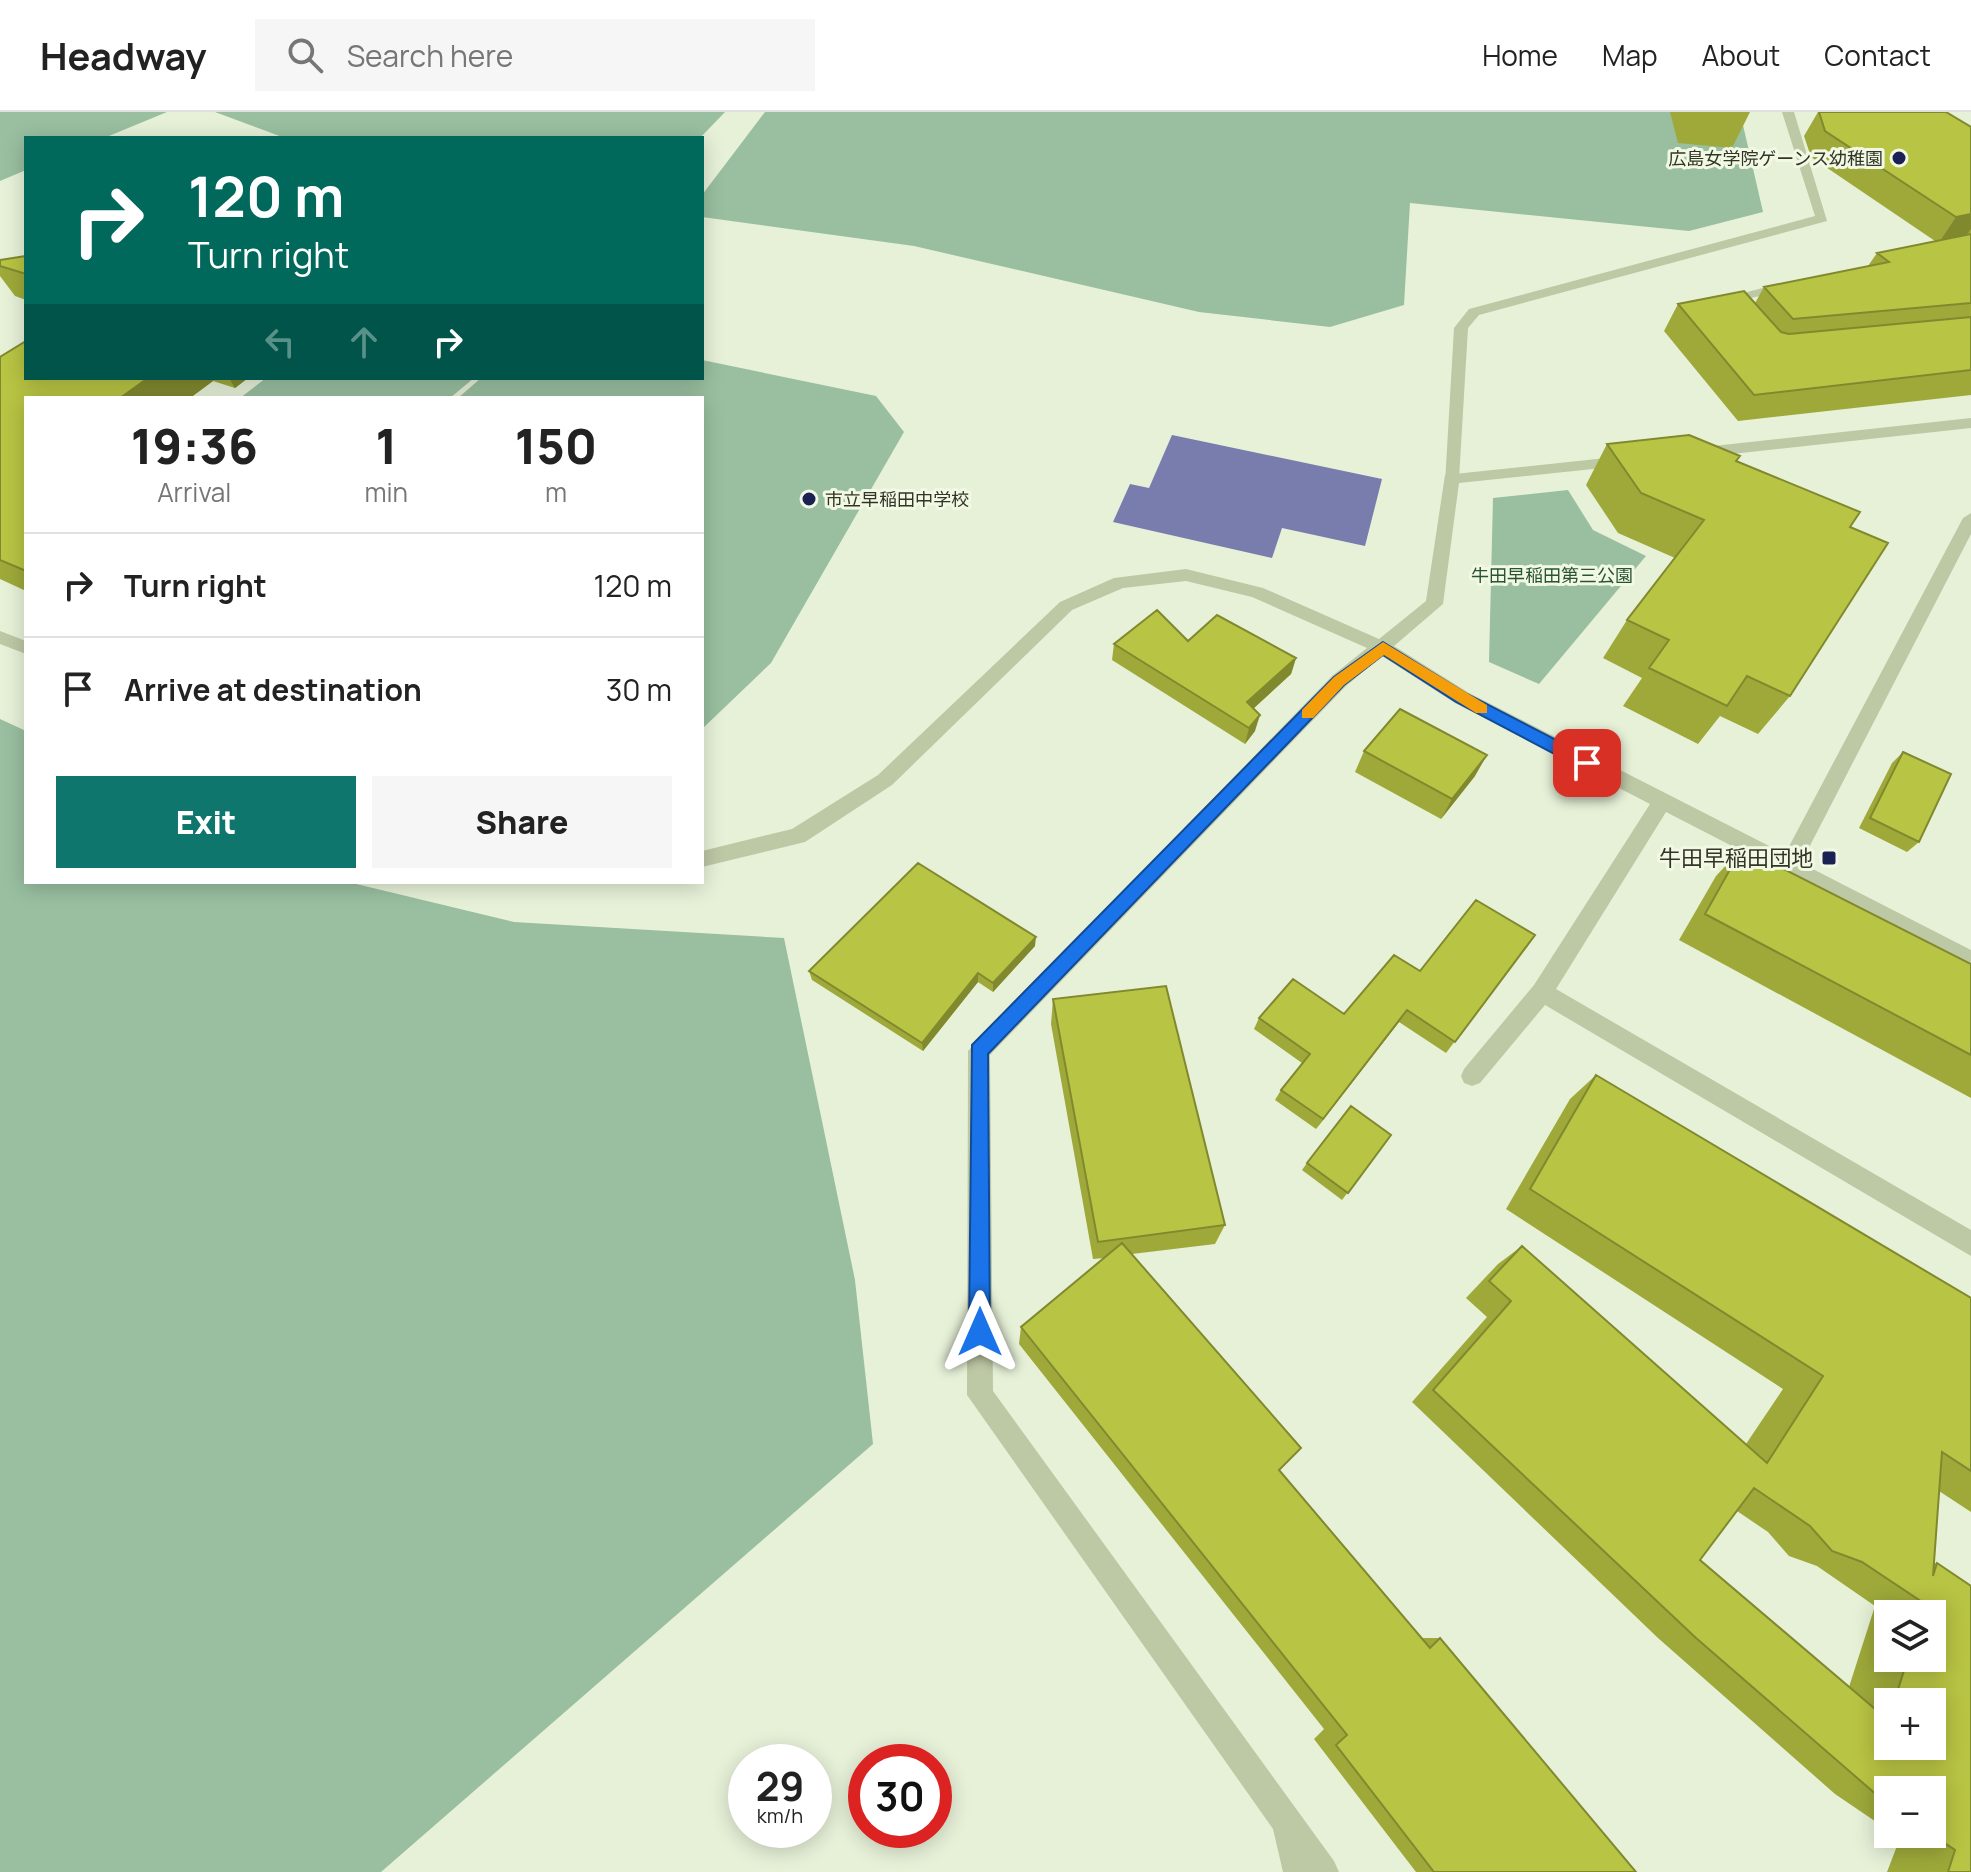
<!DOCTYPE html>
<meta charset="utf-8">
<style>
:root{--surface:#fff;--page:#f6f6f6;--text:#222;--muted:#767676;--line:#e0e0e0;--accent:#0f766e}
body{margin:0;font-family:Manrope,"Noto Sans JP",sans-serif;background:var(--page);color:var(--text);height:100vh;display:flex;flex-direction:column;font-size:30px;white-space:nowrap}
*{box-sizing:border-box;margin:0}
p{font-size:26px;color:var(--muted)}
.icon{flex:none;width:44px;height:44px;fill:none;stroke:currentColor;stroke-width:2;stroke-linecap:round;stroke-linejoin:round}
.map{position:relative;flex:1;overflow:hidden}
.side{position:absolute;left:24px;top:284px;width:680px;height:488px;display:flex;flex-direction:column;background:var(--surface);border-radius:0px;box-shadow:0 4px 20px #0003}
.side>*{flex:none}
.top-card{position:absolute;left:24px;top:24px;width:680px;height:244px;border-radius:0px;box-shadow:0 4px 20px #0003;background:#00695c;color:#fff;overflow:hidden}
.tools{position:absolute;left:1874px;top:1488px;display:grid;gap:16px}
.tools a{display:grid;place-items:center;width:72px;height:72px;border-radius:0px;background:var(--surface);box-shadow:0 4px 20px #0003;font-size:40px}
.speed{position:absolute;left:728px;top:1632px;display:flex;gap:16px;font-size:40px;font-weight:700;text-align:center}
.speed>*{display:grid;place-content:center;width:104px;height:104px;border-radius:50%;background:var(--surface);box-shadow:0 4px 20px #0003;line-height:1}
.speed small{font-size:20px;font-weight:400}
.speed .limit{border:12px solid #d22;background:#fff;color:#111}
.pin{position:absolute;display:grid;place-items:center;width:68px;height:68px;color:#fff;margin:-34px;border-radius:16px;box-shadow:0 4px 12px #0006}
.me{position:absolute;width:88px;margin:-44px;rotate:0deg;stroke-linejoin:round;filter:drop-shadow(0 0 6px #0008)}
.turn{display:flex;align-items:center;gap:28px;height:168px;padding:0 32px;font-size:36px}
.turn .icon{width:104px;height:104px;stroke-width:2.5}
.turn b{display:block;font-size:56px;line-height:68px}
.lanes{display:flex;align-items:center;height:76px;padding:0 32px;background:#0003;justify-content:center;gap:40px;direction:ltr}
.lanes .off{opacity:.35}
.eta{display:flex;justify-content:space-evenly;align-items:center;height:136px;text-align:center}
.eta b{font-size:48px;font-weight:800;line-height:56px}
.action{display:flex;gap:16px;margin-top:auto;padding:16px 32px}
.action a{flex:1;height:92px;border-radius:0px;background:var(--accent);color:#fff;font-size:32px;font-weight:800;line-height:92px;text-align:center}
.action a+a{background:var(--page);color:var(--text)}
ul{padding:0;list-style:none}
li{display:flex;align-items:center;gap:24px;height:104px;padding:0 32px;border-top:2px solid var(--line)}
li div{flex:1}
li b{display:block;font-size:30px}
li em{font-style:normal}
header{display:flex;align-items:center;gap:48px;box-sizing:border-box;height:112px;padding:0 40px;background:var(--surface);border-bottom:2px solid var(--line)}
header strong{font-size:38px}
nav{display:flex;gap:44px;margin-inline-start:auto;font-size:28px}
.search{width:560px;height:72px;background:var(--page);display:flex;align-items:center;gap:20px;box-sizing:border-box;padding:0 28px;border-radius:0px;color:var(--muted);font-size:30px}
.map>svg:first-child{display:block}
.green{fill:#99bfa0}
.water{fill:#787dad}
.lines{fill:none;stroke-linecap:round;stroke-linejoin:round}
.service{fill:#bdc8a5;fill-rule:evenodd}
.minor{fill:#bdc8a5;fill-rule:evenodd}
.wall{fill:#9ea93a;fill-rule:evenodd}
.shaded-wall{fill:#81892f}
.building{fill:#b8c443;stroke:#81892f;stroke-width:2;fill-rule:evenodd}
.route{fill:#1a73e8;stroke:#114b97;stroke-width:2}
.slow{fill:#f59e0b}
.poi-dot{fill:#1c2154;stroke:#f1f9e4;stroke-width:3}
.labels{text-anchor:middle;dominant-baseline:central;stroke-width:6;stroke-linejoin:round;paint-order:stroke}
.far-poi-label{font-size:18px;fill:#323426;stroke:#f1f9e4;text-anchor:end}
.far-park-label{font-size:18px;fill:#2a5233;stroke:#f1f9e4}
.poi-label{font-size:22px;fill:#323426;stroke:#f1f9e4;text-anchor:end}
</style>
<header>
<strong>Headway</strong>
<div class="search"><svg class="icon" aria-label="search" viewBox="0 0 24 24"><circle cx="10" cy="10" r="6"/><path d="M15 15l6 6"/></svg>Search here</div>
<nav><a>Home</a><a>Map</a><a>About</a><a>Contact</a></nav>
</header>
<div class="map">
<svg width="1971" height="1760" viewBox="0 0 1971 1760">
<rect width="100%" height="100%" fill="#e7f1d8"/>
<path class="green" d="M0,0H167L104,26H26V58L0,69Z
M215,0H725L700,26H285Z
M765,0H1740L1763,100L1689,119L1410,91L1404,193L1330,215L1199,200L914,134L702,105V83Z
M702,248L876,284L904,320L771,551L702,617V286H458L481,266H702Z
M266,266H474L450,286H240Z
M1568,378L1593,418L1646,444L1539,572L1489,550L1493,386Z
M0,607L26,619V770H348L514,810L784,826L855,1168L873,1332L381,1760H0Z"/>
<path class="water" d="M1172,323L1382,367L1365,434L1282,416L1272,446L1113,410L1130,372L1149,376Z"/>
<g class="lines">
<path class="service" d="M1782,0H1794L1827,109L1479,203L1468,216L1459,367L1457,371H1445L1454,216L1469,197L1815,104Z"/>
<path class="minor" d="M1790,169L1797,173L1795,176L1733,190L1732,195H1722L1717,188Z
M1971,306V316L1695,346L1687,341L1695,336Z
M1625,344L1633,349L1631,353L1459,371L1443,492L1394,534L1469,581L1785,742L1963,406L1971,401V422L1801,751L1971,838V857L1666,700L1556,877L1971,1118V1144L1545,893L1480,971L1472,974L1464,971L1461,964L1464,957L1534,873L1650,692L1455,591L1382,544L1346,574L990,943L993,1279L1334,1749L1339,1760H1283L1273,1717L967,1283L968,939L1332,564L1367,536L1252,485L1186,469L1123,476L1072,498L892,673L805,730L702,755V739L792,717L878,663L1060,490L1114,466L1186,457L1263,476L1379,527L1426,489L1445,363Z
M0,519L26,529V542L0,532Z"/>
</g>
<path class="wall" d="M1670,0H1750L1732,36L1678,31Z
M1818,0H1946L1971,15V283L1738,309L1664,219L1678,192L1755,191L1764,175L1868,154L1877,141L1935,129L1811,45L1804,24Z
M26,144V188L15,184L0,164V148Z
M0,245L26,266H248L235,276L213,269L190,286H26V479L0,467Z
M1607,332L1737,349L1850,415L1790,584L1758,622L1720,604L1698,632L1623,594L1642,566L1603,546L1627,508L1675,446L1618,421L1586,373Z
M1188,529L1296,546L1291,562L1253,597L1255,619L1245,632L1112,548L1114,532Z
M1364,639L1475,664L1441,707L1355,660Z
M1903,640L1919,730L1907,740L1859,716L1892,651Z
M1742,736L1971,852V986L1679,828L1716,764Z
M1535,823L1446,941L1399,910L1316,1017L1275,988L1281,978L1302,951L1254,917L1259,906L1344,902L1420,859Z
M1035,834L993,880L978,870L923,939L812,868L809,859Z
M1053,887L1225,1113L1215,1132L1132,1142L1279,1358L1422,1526H1440L1636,1760H1416L1314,1627L1324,1617L1019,1232L1021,1215L1105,1146L1093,1147L1051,912Z
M1596,963L1971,1186V1400L1939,1379L1934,1451H1937L1971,1760H1887L1900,1726L1893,1722H1932L1888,1678V1718L1835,1682L1658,1526L1412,1290L1487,1205L1466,1186L1498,1152L1522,1134L1746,1332L1783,1277L1506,1097L1570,987ZM1737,1399L1768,1420L1789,1444L1817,1454L1875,1494L1849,1575L1700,1448ZM1888,1502H1932V1546H1888ZM1888,1590H1932L1888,1634Z
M1391,1023L1342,1088L1302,1058L1307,1051Z"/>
<path class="shaded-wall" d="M1971,102V117L1965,125L1938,132L1956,105Z
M148,266H211L213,269L190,286H120Z
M229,266H248L235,276Z
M1296,546L1291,562L1243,606L1247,590Z
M1260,603L1255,619L1245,632L1249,616Z
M1487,643L1475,664L1441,707L1452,687Z
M1036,825L1035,834L993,880V871Z
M978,861V870L923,939L922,931Z
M1407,898L1399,910L1316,1017L1323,1007Z"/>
<path class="building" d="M1819,0H1946L1971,15V102L1956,105L1825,19Z
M1971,122V191L1793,207L1764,175L1889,150L1877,141Z
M26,144V162L0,154V148Z
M1744,179L1781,220L1789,222L1971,205V258L1754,283L1678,192Z
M26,229V266H148L120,286H26V459L0,448V245Z
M1689,323L1740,344L1736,349L1860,400L1850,415L1888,431L1790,584L1747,564L1727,594L1649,556L1669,528L1627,508L1704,408L1641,381L1607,332Z
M1157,498L1188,529L1217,503L1296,546L1247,590L1260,603L1249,616L1114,532Z
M1400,597L1487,643L1452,687L1364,639Z
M1903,640L1951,662L1919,730L1870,706Z
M1742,736L1971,852V943L1705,802Z
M918,751L1036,825L993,871L978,861L922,931L809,859Z
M1476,788L1535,823L1455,930L1407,898L1323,1007L1281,978L1310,942L1259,906L1293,867L1344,902L1394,843L1420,859Z
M1166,874L1225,1113L1098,1130L1053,887Z
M1596,963L1971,1186V1359L1942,1340L1933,1464L1937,1451L1971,1474V1760H1948L1955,1738L1931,1722L1932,1678H1888V1693L1886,1691L1696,1526L1433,1278L1511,1189L1489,1169L1522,1134L1767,1351L1823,1264L1530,1077ZM1754,1376L1810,1414L1832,1439L1862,1450L1925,1492L1921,1502H1932V1546H1908L1894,1590H1932V1634H1888V1608L1700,1448Z
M1351,994L1391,1023L1348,1081L1307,1051Z
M1122,1131L1301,1336L1279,1358L1430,1536L1440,1526L1636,1760H1434L1336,1633L1347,1623L1021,1215Z"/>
<path class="route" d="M1383,530L1467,582L1593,647V656H1581L1456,590L1383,543L1344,573L988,942L990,1220L987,1228L980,1231L972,1228L969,1220L972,933L1334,565Z"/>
<path class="slow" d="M1383,530L1487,593V601H1476L1384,543L1344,573L1313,606H1302V598L1334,565Z"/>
<g class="poi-dot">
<circle cx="1899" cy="46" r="8"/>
<circle cx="809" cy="387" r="8"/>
<rect x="1821" y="738" width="16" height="16" rx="4"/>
</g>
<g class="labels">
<g class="far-poi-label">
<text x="1883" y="46">広島女学院ゲーンス幼稚園</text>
<text x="825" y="387" text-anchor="start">市立早稲田中学校</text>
</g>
<g class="far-park-label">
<text x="1552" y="463">牛田早稲田第三公園</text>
</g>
<g class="poi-label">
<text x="1813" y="746">牛田早稲田団地</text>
</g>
</g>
</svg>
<div class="tools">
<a><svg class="icon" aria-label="layers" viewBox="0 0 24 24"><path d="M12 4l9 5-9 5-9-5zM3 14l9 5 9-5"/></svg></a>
<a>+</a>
<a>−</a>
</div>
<div class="speed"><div>29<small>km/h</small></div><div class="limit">30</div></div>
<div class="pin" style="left:1587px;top:651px;background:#d93025"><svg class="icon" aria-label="arrive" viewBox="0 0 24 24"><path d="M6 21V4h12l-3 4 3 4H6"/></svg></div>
<svg class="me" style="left:980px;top:1220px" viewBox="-20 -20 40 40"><path d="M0-17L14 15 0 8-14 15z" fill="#1a73e8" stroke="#fff" stroke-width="4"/></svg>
<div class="top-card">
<div class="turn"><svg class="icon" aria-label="right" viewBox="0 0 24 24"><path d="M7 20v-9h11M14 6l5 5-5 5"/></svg><div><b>120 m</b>Turn right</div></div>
<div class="lanes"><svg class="icon off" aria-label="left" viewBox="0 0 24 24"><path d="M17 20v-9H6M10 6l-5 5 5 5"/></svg><svg class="icon off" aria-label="ahead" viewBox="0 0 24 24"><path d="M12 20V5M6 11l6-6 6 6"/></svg><svg class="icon" aria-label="right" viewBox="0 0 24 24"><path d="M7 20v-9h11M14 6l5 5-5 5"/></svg></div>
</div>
<section class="side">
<div class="eta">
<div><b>19:36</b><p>Arrival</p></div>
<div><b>1</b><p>min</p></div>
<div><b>150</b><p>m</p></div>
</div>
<ul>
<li><svg class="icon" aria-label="right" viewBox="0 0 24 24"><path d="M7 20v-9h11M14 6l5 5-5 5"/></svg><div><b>Turn right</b></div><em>120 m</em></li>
<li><svg class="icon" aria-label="arrive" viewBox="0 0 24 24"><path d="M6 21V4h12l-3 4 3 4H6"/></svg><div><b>Arrive at destination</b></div><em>30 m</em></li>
</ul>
<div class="action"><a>Exit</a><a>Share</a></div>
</section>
</div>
